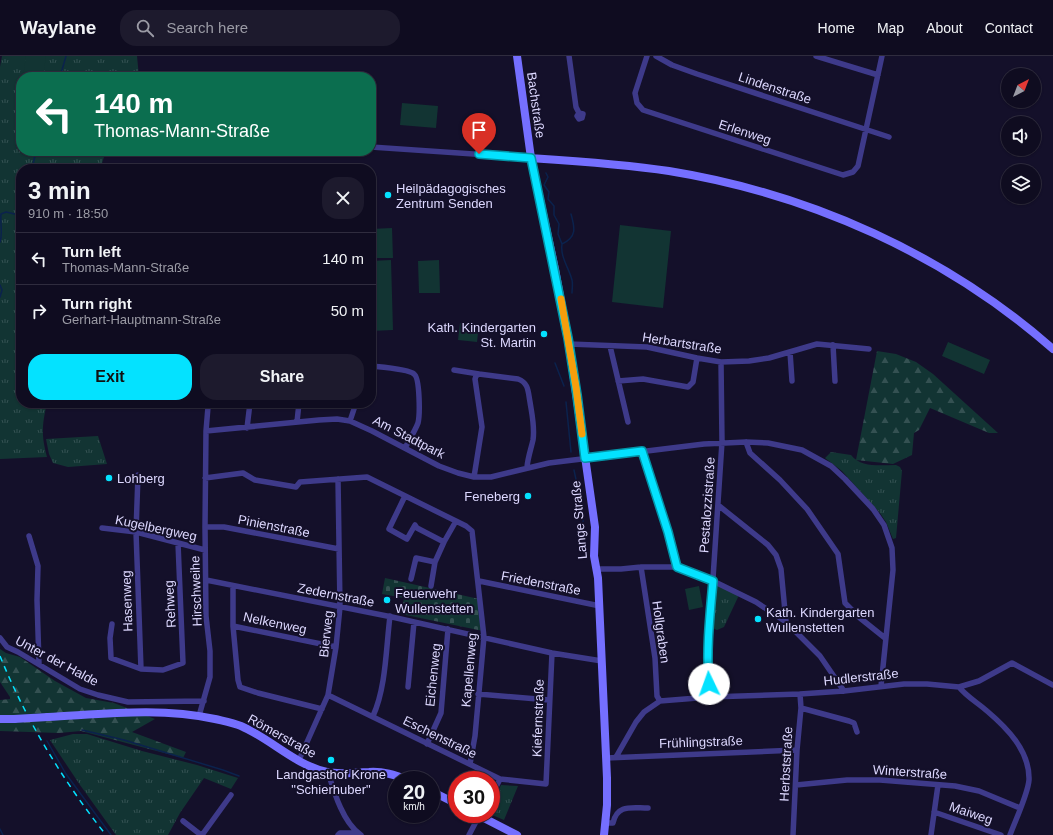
<!DOCTYPE html>
<meta charset="utf-8">
<style>
:root{--surface:#0f0c20;--page:#1d1a2d;--text:#f1f3f6;--muted:#9b9ba5;--line:#2f2c3e;--accent:#04e2ff}
body{margin:0;font-family:Helvetica,sans-serif;background:var(--page);color:var(--text);height:100vh;display:flex;flex-direction:column;font-size:15px;white-space:nowrap}
*{box-sizing:border-box;margin:0}
p{font-size:13px;color:var(--muted)}
.icon{flex:none;width:22px;height:22px;fill:none;stroke:currentColor;stroke-width:2;stroke-linecap:round;stroke-linejoin:round}
.map{position:relative;flex:1;overflow:hidden}
.sheet{position:absolute;left:16px;top:108px;width:360px;height:244px;display:flex;flex-direction:column;background:var(--surface);border-radius:16px;box-shadow:0 1px 3px #0004,0 0 0 1px var(--line)}
.sheet>*{flex:none}
.guide{position:absolute;left:16px;top:16px;width:360px;height:84px;border-radius:16px;box-shadow:0 1px 3px #0004,0 0 0 1px var(--line);background:#0b6e4f;color:#fff;overflow:hidden}
.needle{width:26px;rotate:42deg}
.fabs{position:absolute;left:1001px;top:12px;display:grid;gap:8px}
.fabs a{display:grid;place-items:center;width:40px;height:40px;border-radius:50%;background:var(--surface);box-shadow:0 1px 3px #0004,0 0 0 1px var(--line);font-size:20px}
.speed{position:absolute;left:388px;top:715px;display:flex;gap:8px;font-size:20px;font-weight:700;text-align:center}
.speed>*{display:grid;place-content:center;width:52px;height:52px;border-radius:50%;background:var(--surface);box-shadow:0 1px 3px #0004,0 0 0 1px var(--line);line-height:1}
.speed small{font-size:10px;font-weight:400}
.speed .limit{border:6px solid #d22;background:#fff;color:#111}
.pin{position:absolute;display:grid;place-items:center;width:34px;height:34px;color:#fff;margin:-41px -17px;border-radius:50% 50% 50% 0;rotate:-45deg;box-shadow:0 0 4px #0007}
.pin .icon{rotate:45deg}
.me{position:absolute;width:44px;margin:-22px;rotate:357deg;stroke-linejoin:round;filter:drop-shadow(0 0 3px #0008)}
.turn{display:flex;align-items:center;gap:14px;height:84px;padding:0 12px;font-size:18px}
.turn .icon{width:52px;height:52px;stroke-width:2.5}
.turn b{display:block;font-size:28px;line-height:34px}
.round{display:grid;place-items:center;flex:none;width:42px;height:42px;border-radius:16px;background:var(--page)}
.overview{display:flex;align-items:center;justify-content:space-between;height:68px;padding:0 12px}
h1{font-size:24px;font-weight:600;line-height:30px}
.cta{display:flex;gap:8px;margin-top:auto;padding:8px 12px}
.cta a{flex:1;height:46px;border-radius:16px;background:var(--accent);color:#111;font-size:16px;font-weight:600;line-height:46px;text-align:center}
.cta a+a{background:var(--page);color:var(--text)}
ul{padding:0;list-style:none}
li{display:flex;align-items:center;gap:12px;height:52px;padding:0 12px;border-top:1px solid var(--line)}
li div{flex:1}
li b{display:block;font-size:15px}
li em{font-style:normal}
header{display:flex;align-items:center;gap:24px;box-sizing:border-box;height:56px;padding:0 20px;background:var(--surface);border-bottom:1px solid var(--line)}
header strong{font-size:19px}
nav{display:flex;gap:22px;margin-inline-start:auto;font-size:14px}
.search{width:280px;height:36px;background:var(--page);display:flex;align-items:center;gap:10px;box-sizing:border-box;padding:0 14px;border-radius:16px;color:var(--muted);font-size:15px}
.map>svg:first-child{display:block}
.grass{fill:url(#grass-tufts)}
.forest{fill:url(#forest-firs)}
.cemetery{fill:url(#cemetery-stones)}
.pitch{fill:#123433}
.lines{fill:none;stroke-linecap:round;stroke-linejoin:round}
.stream{stroke:#0b224d;stroke-width:1.5}
.street{stroke:#3e3a8a;stroke-width:5.5}
.secondary{stroke:#756fff;stroke-width:8}
.rail{stroke:#04e2ff;stroke-width:1.5;stroke-dasharray:6 5;stroke-linecap:butt}
.secondary-bridge{stroke:#756fff;stroke-width:8}
.route-casing{stroke:#0393a6;stroke-width:10}
.route{stroke:#04e2ff;stroke-width:7}
.slow{stroke:#f59e0b;stroke-width:7}
.poi-dot{fill:#04e2ff;stroke:#14102a;stroke-width:1.5}
.labels{text-anchor:middle;dominant-baseline:central;stroke-width:4;stroke-linejoin:round;paint-order:stroke}
.street-label{font-size:13px;fill:#ddd8ff;stroke:#14102a}
.poi-label{font-size:13px;fill:#ddd8ff;stroke:#14102a;text-anchor:start}
</style>
<header>
<strong>Waylane</strong>
<div class="search"><svg class="icon" aria-label="search" viewBox="0 0 24 24"><circle cx="10" cy="10" r="6"/><path d="M15 15l6 6"/></svg>Search here</div>
<nav><a>Home</a><a>Map</a><a>About</a><a>Contact</a></nav>
</header>
<div class="map">
<svg width="1053" height="779" viewBox="0 0 1053 779">
<defs>
<pattern id="grass-tufts" width="24" height="20" patternUnits="userSpaceOnUse"><rect width="24" height="20" fill="#123433"/><path d="M3 7l-1-3M5 7V3M7 7l1-3M15 17l-1-3M17 17v-4M19 17l1-3" fill="none" stroke="#345152"/></pattern>
<pattern id="forest-firs" width="22" height="20" patternUnits="userSpaceOnUse"><rect width="22" height="20" fill="#123433"/><path d="M5 1l3.5 6h-7zM16 11l3.5 6h-7z" fill="#345152"/></pattern>
<pattern id="cemetery-stones" width="16" height="16" patternUnits="userSpaceOnUse"><rect width="16" height="16" fill="#123433"/><path d="M2 7V4a2 2 0 0 1 4 0v3zM10 15v-3a2 2 0 0 1 4 0v3z" fill="#345152"/></pattern>
</defs>
<rect width="100%" height="100%" fill="#14102a"/>
<path class="grass" d="M2,0H137L139,21H21V95H106L100,113H21V347H47C42,369 41,379 47,401L0,403V11Z
M98,380L107,408L68,411L53,407L49,398L46,383Z
M831,396L851,399C861,412 880,409 896,409L900,411L902,415L896,482L893,483L886,466L880,457L842,415L825,402Z
M714,526L739,539L724,571L717,574L710,571Z
M73,678H87L142,695L197,709L238,722L231,733L204,722L180,757L168,779H116L80,729L50,684Z
M501,729L518,730L504,764L490,758L491,750Z"/>
<path class="forest" d="M877,295L896,298L916,306L933,318L998,377H989L930,352L919,374L914,377L912,399L893,408L856,404Z
M0,593L6,597L20,601L55,625L86,642L114,647L155,663L132,676L186,696L183,702L81,675L59,677L0,675V644L10,643V641L0,626Z"/>
<path class="cemetery" d="M385,522L479,543L483,575L401,558L404,542L382,538Z"/>
<path class="pitch" d="M26,0H46L43,21H23Z
M402,47L438,50L436,72L400,69Z
M620,169L671,175L663,252L612,246Z
M392,172L393,202H371V173Z
M391,204L393,274L371,275V205Z
M439,204L440,237H419L418,205Z
M460,267L479,269L477,286L458,284Z
M948,286L990,304L984,318L942,300Z
M699,530L703,551L689,554L685,533Z"/>
<g class="lines">
<path class="stream" d="M60,21L66,0
M32,113L36,95
M546,117L548,121L544,129L549,136L548,143L554,150V159L559,168L558,178L562,188
M571,158C575,172 577,181 562,188C560,201 569,212 572,224C573,228 572,233 572,237
M0,186C3,177 0,168 1,158L6,156L19,159L21,158
M0,229L2,234L0,241
M555,307L564,330
M566,346L571,396
M574,414L583,457V476
M82,674L124,684L223,714L239,720
M47,685L66,718L111,779
M0,773L3,779"/>
<path class="street" d="M569,0L576,51L579,57L577,60L579,63L582,62L583,58L579,57
M647,0L635,37L637,47L643,54L843,119L853,116L858,110L882,0
M656,0L672,9L697,18L889,81
M816,0L878,19
M371,91L531,102
M569,288L647,291L697,302L721,306L749,305L769,302L817,288L869,293
M833,289L835,325
M610,290L628,366
M790,296L792,325
M371,310C380,311 409,313 414,318C420,322 420,359 418,367C415,375 409,384 405,392
M454,314L479,318
M618,325L643,323L688,331L693,326L697,302
M350,365L356,347
M297,366L299,347
M247,372L250,347
M206,375L208,351L206,347
M746,386L750,397L780,424L807,453L838,498L845,547L860,562L885,582
M642,395L668,476L677,511
M138,419L136,476L141,613
M474,421L482,371L475,323L476,320L479,318L518,323C529,327 528,336 530,346C532,359 535,371 533,384C531,393 528,401 527,411
M205,422L243,417L255,424L296,431L300,426L367,421L466,470L472,475L484,581L475,680L470,708
M405,440L389,473L407,483L415,469L417,472L444,486L456,465
M718,449L768,489L776,499L781,513L786,566
M205,471H224L339,493
M102,472L136,476L205,494
M29,480L38,510L37,544L39,608
M641,511L655,602L657,640L660,645
M597,513H621L641,511H677L713,525L756,546L786,566L820,600L844,635
M411,523L416,502L435,506
M206,524L392,561L552,597L602,605
M479,525L600,550
M233,530V570L238,624L240,631L258,637L322,653
M431,530L435,506L444,486
M112,568L110,582L111,602L141,613L163,614L183,607L178,487
M233,570L336,591
M0,582L7,591L18,596L80,633L98,639L128,646L204,645
M408,631L414,566
M959,631L979,625L1012,607L1053,629
M478,638L549,644
M328,639L500,723L546,728L552,597
M710,641L708,616L709,583L722,386L721,306
M801,652L849,665L854,667L857,676
M199,660L210,621V595L206,560L205,471L206,375L319,364L337,363L350,365L372,375L439,410L458,417L474,421H491L549,407L704,388L746,386L768,387L802,394L831,410L845,423L873,453L884,469L892,492L893,514L881,630
M373,660C386,632 386,592 390,560
M427,688L441,657L448,573
M616,701L636,666L644,656L660,645L710,641L800,638L844,635L904,628H927L959,631C967,641 978,647 987,655C1007,672 1030,695 1029,724C1028,738 1015,765 1010,779
M606,702L797,694
M299,704L328,639L336,591L340,551L338,423
M328,716C334,736 343,767 361,779
M796,729L847,724H880L955,730L979,735L1020,752
M491,741L500,723
M934,756L1001,779
M183,765L201,779
M606,767H613C617,748 631,752 648,752
M202,779L231,739
M338,779L340,777H357
M469,779L480,758
M793,779L797,694L801,652L800,638
M931,779L938,729"/>
<path class="secondary" d="M517,0L531,102L555,213L569,288L595,471L594,500L598,522L607,722V749L604,779
M531,102C577,105 624,108 669,115C811,138 946,199 1053,293
M48,661C104,658 160,651 215,663C223,665 233,667 241,670C271,683 295,709 327,716C341,719 355,716 369,716C383,715 395,719 408,724
M0,663H14
M431,735L457,748
M476,758L517,779"/>
<path class="rail" d="M0,600C26,664 63,725 106,779"/>
<path class="secondary-bridge" d="M14,663L48,661"/>
</g>
<g class="lines">
<g class="route-casing">
<path id="route" d="M479,98L531,102L568,282L577,339L585,402L642,395L668,476L677,511L713,525C710,559 706,594 709,628"/>
</g>
<use href="#route" class="route"/>
<path class="slow" d="M561,243L576,331L582,378"/>
</g>
<g class="poi-dot">
<circle cx="388" cy="139" r="4"/>
<circle cx="544" cy="278" r="4"/>
<circle cx="109" cy="422" r="4"/>
<circle cx="528" cy="440" r="4"/>
<circle cx="387" cy="544" r="4"/>
<circle cx="758" cy="563" r="4"/>
<circle cx="331" cy="704" r="4"/>
</g>
<g class="labels">
<g class="street-label">
<text transform="translate(775 32) rotate(18)">Lindenstraße</text>
<text transform="translate(536 49) rotate(82)">Bachstraße</text>
<text transform="translate(745 76) rotate(18)">Erlenweg</text>
<text transform="translate(682 287) rotate(9)">Herbartstraße</text>
<text transform="translate(409 381) rotate(27)">Am Stadtpark</text>
<text transform="translate(707 449) rotate(-86)">Pestalozzistraße</text>
<text transform="translate(579 464) rotate(-95)">Lange Straße</text>
<text transform="translate(274 470) rotate(11)">Pinienstraße</text>
<text transform="translate(156 472) rotate(12)">Kugelbergweg</text>
<text transform="translate(541 527) rotate(11)">Friedenstraße</text>
<text transform="translate(196 535) rotate(-92)">Hirschweihe</text>
<text transform="translate(336 539) rotate(11)">Zedernstraße</text>
<text transform="translate(127 545) rotate(-92)">Hasenweg</text>
<text transform="translate(170 548) rotate(-93)">Rehweg</text>
<text transform="translate(275 567) rotate(12)">Nelkenweg</text>
<text transform="translate(661 576) rotate(82)">Hollgraben</text>
<text transform="translate(326 578) rotate(-84)">Bierweg</text>
<text transform="translate(57 605) rotate(28)">Unter der Halde</text>
<text transform="translate(469 614) rotate(-85)">Kapellenweg</text>
<text transform="translate(433 619) rotate(-84)">Eichenweg</text>
<text transform="translate(861 621) rotate(-6)">Hudlerstraße</text>
<text transform="translate(538 662) rotate(-88)">Kiefernstraße</text>
<text transform="translate(282 680) rotate(29)">Römerstraße</text>
<text transform="translate(440 681) rotate(26)">Eschenstraße</text>
<text transform="translate(701 686) rotate(-2)">Frühlingstraße</text>
<text transform="translate(786 708) rotate(-87)">Herbststraße</text>
<text transform="translate(910 716) rotate(4)">Winterstraße</text>
<text transform="translate(971 757) rotate(19)">Maiweg</text>
</g>
<g class="poi-label">
<text x="396" y="132">Heilpädagogisches<tspan x="396" dy="15">Zentrum Senden</tspan></text>
<text x="536" y="271" text-anchor="end">Kath. Kindergarten<tspan x="536" dy="15">St. Martin</tspan></text>
<text x="117" y="422">Lohberg</text>
<text x="520" y="440" text-anchor="end">Feneberg</text>
<text x="395" y="537">Feuerwehr<tspan x="395" dy="15">Wullenstetten</tspan></text>
<text x="766" y="556">Kath. Kindergarten<tspan x="766" dy="15">Wullenstetten</tspan></text>
<text x="331" y="718" text-anchor="middle">Landgasthof Krone<tspan x="331" dy="15">"Schierhuber"</tspan></text>
</g>
</g>
</svg>
<div class="fabs">
<a><svg class="needle" viewBox="-14 -14 28 28"><path d="M0-13l5 13h-10z" fill="#e53935"/><path d="M0 13l5-13h-10z" fill="#9b9ba5"/></svg></a>
<a><svg class="icon" aria-label="sound" viewBox="0 0 24 24"><path d="M4 9h4l5-4v14l-5-4H4zM17 9q2 3 0 6"/></svg></a>
<a><svg class="icon" aria-label="layers" viewBox="0 0 24 24"><path d="M12 4l9 5-9 5-9-5zM3 14l9 5 9-5"/></svg></a>
</div>
<div class="speed"><div>20<small>km/h</small></div><div class="limit">30</div></div>
<div class="pin" style="left:479px;top:98px;background:#d93025"><svg class="icon" aria-label="arrive" viewBox="0 0 24 24"><path d="M6 21V4h12l-3 4 3 4H6"/></svg></div>
<svg class="me" style="left:709px;top:628px" viewBox="-20 -20 40 40"><circle r="19" fill="#fff"/><path d="M0-13L10 11 0 6-10 11z" fill="#04e2ff"/></svg>
<div class="guide">
<div class="turn"><svg class="icon" aria-label="left" viewBox="0 0 24 24"><path d="M17 20v-9H6M10 6l-5 5 5 5"/></svg><div><b>140 m</b>Thomas-Mann-Straße</div></div>
</div>
<section class="sheet">
<div class="overview"><div><h1>3 min</h1><p>910 m · 18:50</p></div><a class="round"><svg class="icon" aria-label="close" viewBox="0 0 24 24"><path d="M6 6l12 12M18 6L6 18"/></svg></a></div>
<ul>
<li><svg class="icon" aria-label="left" viewBox="0 0 24 24"><path d="M17 20v-9H6M10 6l-5 5 5 5"/></svg><div><b>Turn left</b><p>Thomas-Mann-Straße</p></div><em>140 m</em></li>
<li><svg class="icon" aria-label="right" viewBox="0 0 24 24"><path d="M7 20v-9h11M14 6l5 5-5 5"/></svg><div><b>Turn right</b><p>Gerhart-Hauptmann-Straße</p></div><em>50 m</em></li>
</ul>
<div class="cta"><a>Exit</a><a>Share</a></div>
</section>
</div>
